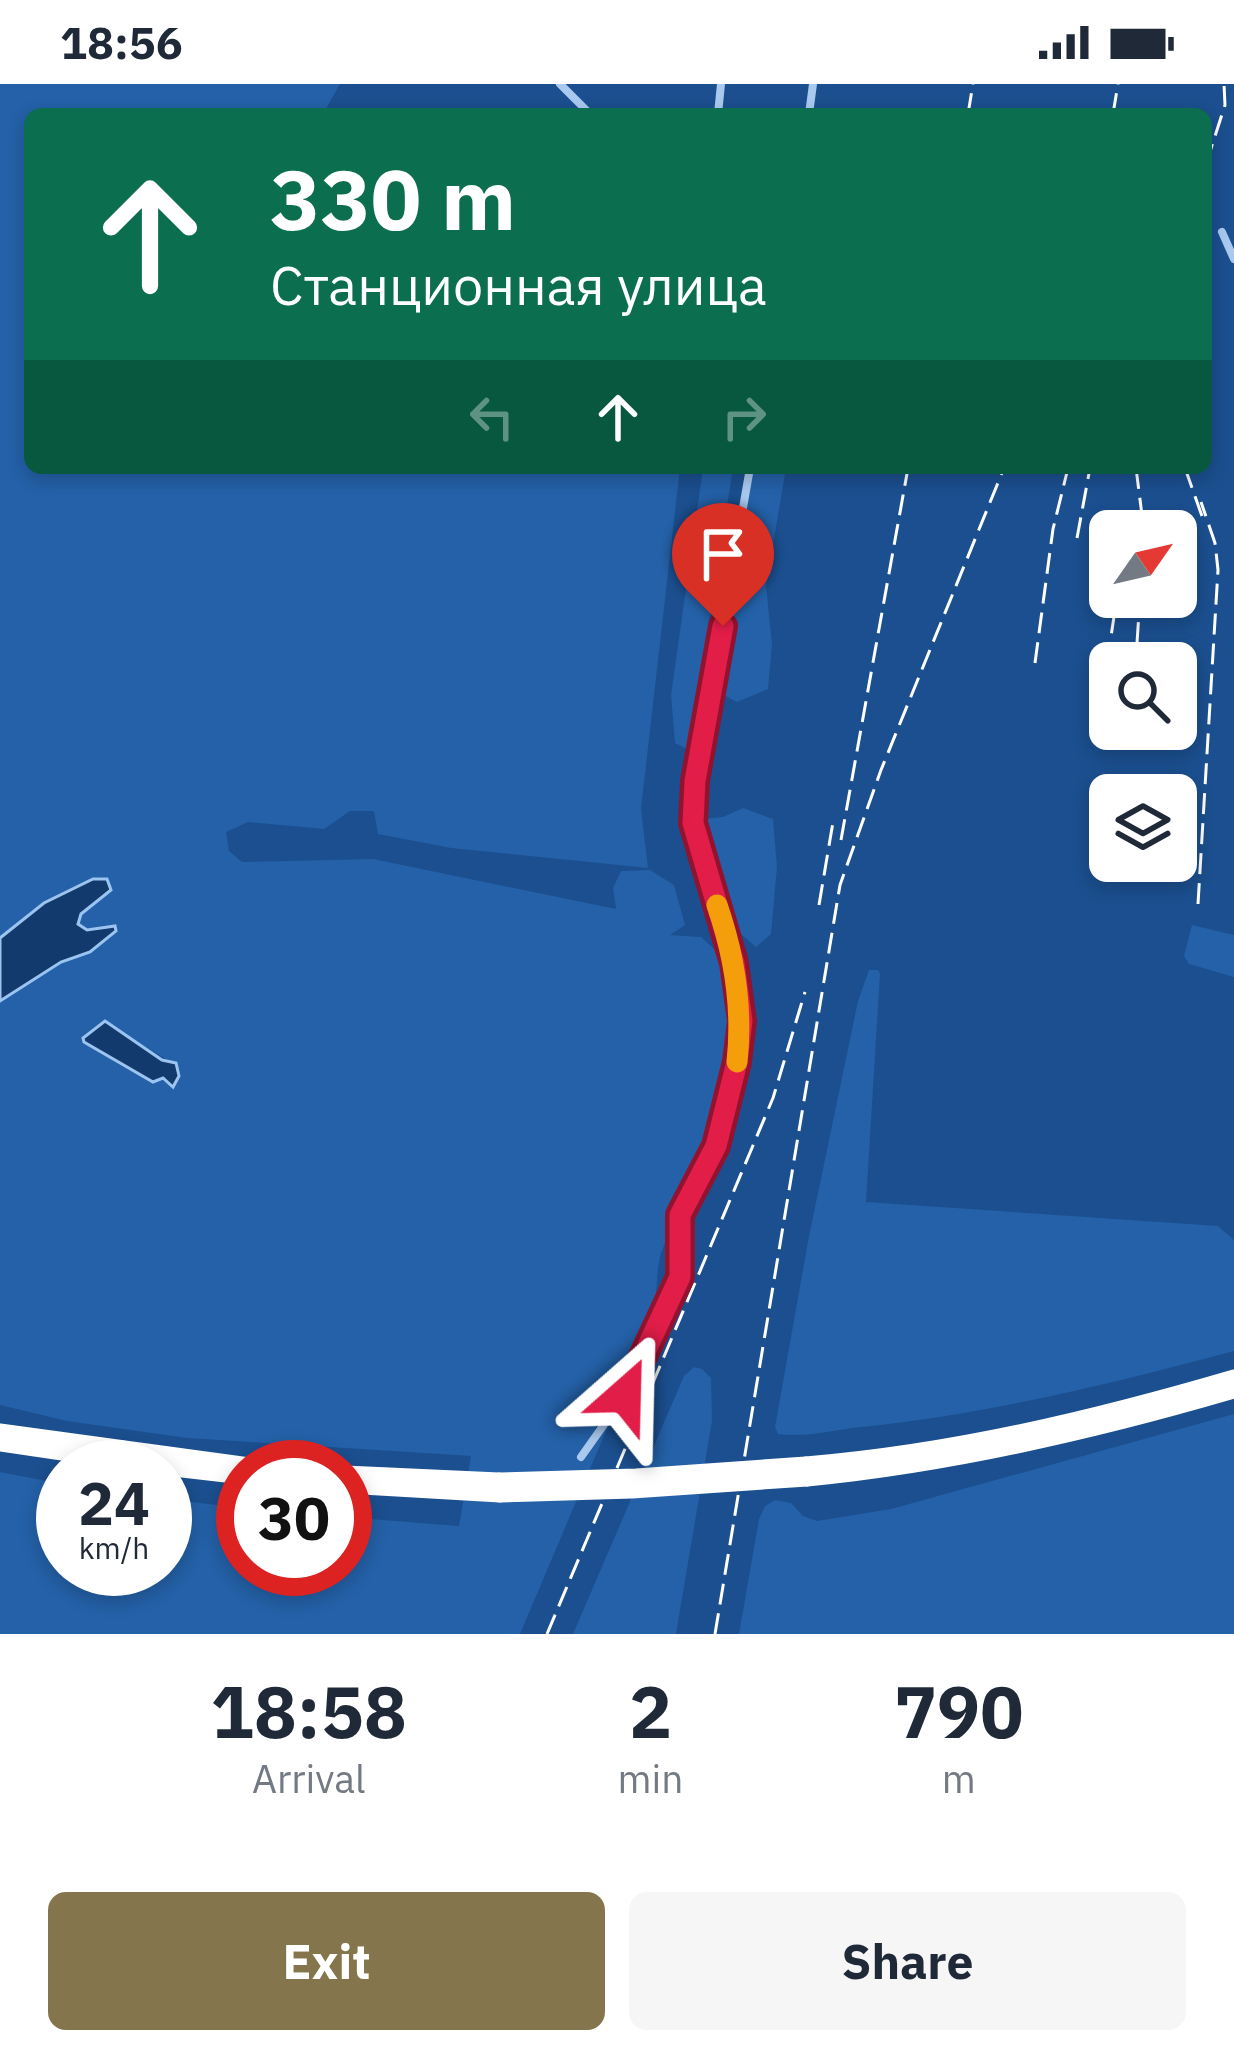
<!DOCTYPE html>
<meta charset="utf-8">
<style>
:root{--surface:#fff;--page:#f6f6f7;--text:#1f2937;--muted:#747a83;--accent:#84754c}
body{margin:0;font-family:"IBM Plex Sans",sans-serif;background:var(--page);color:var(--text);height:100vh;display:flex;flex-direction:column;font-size:45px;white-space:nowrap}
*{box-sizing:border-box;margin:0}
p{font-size:39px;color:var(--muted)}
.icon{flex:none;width:66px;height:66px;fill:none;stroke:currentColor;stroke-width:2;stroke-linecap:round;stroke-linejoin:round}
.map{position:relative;height:1550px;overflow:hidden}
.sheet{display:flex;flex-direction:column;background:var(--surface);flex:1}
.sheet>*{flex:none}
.hud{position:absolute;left:24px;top:24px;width:1188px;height:366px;border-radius:18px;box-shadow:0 6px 18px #0003;background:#0b6e4f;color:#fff;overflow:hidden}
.needle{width:78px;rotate:56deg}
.fabs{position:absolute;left:1089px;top:426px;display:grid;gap:24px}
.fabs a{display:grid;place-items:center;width:108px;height:108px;border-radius:18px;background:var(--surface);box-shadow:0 6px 18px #0003;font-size:60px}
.speed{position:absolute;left:36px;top:1356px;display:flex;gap:24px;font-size:60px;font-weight:700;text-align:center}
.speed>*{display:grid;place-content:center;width:156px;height:156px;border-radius:50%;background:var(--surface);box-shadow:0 6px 18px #0003;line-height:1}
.speed small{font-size:30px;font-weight:400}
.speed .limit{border:18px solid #d22;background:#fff;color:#111}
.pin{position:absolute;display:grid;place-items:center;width:102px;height:102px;color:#fff;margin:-123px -51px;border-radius:50% 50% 50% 0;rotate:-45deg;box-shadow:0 0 12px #0007}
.pin .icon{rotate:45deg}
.me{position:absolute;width:132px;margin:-66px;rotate:25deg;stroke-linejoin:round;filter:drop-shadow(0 0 9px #0008)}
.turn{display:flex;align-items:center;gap:42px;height:252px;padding:0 48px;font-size:54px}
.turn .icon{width:156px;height:156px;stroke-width:2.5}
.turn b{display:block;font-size:84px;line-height:102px}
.lanes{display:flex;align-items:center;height:114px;padding:0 48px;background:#0003;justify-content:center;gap:60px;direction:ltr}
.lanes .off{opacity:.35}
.eta{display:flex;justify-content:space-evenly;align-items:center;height:204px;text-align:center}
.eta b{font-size:72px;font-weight:700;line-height:84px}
.cta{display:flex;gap:24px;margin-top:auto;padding:24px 48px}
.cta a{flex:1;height:138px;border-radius:18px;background:var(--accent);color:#fff;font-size:48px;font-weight:700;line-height:138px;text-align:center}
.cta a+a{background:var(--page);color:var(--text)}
.status{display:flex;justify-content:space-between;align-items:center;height:84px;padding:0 60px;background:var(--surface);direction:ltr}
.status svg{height:33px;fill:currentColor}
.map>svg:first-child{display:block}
.green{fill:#2461a8;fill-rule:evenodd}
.water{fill:#123a6d;stroke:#9cc4f0;stroke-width:3}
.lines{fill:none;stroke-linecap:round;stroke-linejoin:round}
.street{stroke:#a9c9ee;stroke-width:8}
.highway{stroke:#fff;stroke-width:15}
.rail{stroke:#fff;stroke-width:3;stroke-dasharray:21 9;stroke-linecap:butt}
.highway-bridge{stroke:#fff;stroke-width:15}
.route-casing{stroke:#92132f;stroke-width:30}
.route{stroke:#e11d48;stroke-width:21}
.slow{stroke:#f59e0b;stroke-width:21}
</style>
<div class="status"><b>18:56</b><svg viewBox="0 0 49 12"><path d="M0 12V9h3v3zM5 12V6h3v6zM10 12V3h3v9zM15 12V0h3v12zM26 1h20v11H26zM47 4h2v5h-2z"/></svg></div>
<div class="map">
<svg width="1234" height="1550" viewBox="0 0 1234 1550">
<rect width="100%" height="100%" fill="#1b4f8f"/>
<path class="green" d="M0,0H340L323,30H30V384H680L641,725L648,784L451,764L378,750L374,727H350L324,745L248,738L226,748L229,767L242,778L373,775L616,825L613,804L621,787L650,786L674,801L685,841L670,851L701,853L737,886L741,931L734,986L661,1169C655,1192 658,1213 653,1236L520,1550H0V1388L63,1400V1485H165V1415L243,1424V1485H345V1433L459,1442L471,1372L187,1354L67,1337L0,1321V917L61,878L90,868L106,841L86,846L78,840L93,795L44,819L0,854ZM106,938L172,979L163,994C133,997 106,970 83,954Z
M703,384H733L689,666L675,659L671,611Z
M753,384H786L766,502L772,560L768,605L737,618L716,607Z
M743,724L773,735L777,783L771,850L756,863L728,839L704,763V735L723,733Z
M1192,841L1234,851V893L1189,880L1184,872Z
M869,886H878L880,890L866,1118L1218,1142L1234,1156V1267C1111,1300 988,1330 861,1343C835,1346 802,1354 778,1350L775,1343L809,1152L858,917Z
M694,1283L702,1285L711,1294L712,1337L676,1550H573L684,1292Z
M1234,1330V1550H739L759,1435L765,1422L775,1416L791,1419L803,1432L817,1437L891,1425Z"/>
<path class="water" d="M93,795H107L111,806L81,830L78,840L87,846L115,842L116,847L90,868L61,878L0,917V854L44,819Z
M105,937L162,976L176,979L179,992L173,1003L163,994L153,998L84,958L83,954Z"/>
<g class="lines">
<path class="street" d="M560,0L590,30
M718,30L721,0
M809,30L813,0
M1222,148L1234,175
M581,1373L625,1311L680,1193L683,1181L677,1145L680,1131L716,1062L731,1012L742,937L730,858L698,767L693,739L695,697L750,384"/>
<path class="highway" d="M0,1347L264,1383
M0,1360L157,1383
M806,1380C952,1368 1094,1334 1234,1293
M165,1384L243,1393
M345,1389L499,1396
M807,1395C952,1381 1094,1348 1234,1307
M345,1402L500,1411"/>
<path class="rail" d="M968,30L973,0
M1113,30L1118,0
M1206,80L1225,21L1224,0
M1136,384L1144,447
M1185,384L1203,435
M1077,454L1090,384
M1137,559L1140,513
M1035,579L1053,445L1068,384
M1107,579L1117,513
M841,756L908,384
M1198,820L1218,486L1215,459L1201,418
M819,821L833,738
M547,1550L773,1014L805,908
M715,1550L840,801L881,686L1004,384"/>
<path class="highway-bridge" d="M499,1396L636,1392L806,1380
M500,1411L632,1407L807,1395"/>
</g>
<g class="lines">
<g class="route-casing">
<path id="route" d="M625,1311L680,1193V1131L716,1062L737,978L742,937L734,879L693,739L695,697L723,542"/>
</g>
<use href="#route" class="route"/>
<path class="slow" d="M717,821C735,873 743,923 737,978"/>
</g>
</svg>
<div class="fabs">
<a><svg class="needle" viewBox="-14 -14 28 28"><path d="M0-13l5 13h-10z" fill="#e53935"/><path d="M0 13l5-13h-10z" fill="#747a83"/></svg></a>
<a><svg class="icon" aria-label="search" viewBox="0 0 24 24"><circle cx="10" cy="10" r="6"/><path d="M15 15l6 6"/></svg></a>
<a><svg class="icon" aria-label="layers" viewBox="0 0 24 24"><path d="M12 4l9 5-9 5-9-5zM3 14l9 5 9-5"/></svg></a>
</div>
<div class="speed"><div>24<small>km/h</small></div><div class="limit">30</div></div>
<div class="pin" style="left:723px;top:542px;background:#d93025"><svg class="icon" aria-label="arrive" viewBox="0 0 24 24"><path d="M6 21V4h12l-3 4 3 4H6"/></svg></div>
<svg class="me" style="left:625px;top:1311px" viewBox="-20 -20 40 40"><path d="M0-17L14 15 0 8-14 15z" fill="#e11d48" stroke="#fff" stroke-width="4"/></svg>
<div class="hud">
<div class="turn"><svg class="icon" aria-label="ahead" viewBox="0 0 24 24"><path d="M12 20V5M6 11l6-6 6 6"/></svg><div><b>330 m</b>Станционная улица</div></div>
<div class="lanes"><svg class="icon off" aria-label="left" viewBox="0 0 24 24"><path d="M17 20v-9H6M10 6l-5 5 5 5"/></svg><svg class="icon" aria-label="ahead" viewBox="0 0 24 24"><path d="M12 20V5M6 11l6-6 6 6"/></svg><svg class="icon off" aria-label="right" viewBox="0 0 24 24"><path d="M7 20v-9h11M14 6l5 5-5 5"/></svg></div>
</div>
</div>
<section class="sheet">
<div class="eta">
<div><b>18:58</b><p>Arrival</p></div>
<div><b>2</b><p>min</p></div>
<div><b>790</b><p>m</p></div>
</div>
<div class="cta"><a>Exit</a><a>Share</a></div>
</section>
